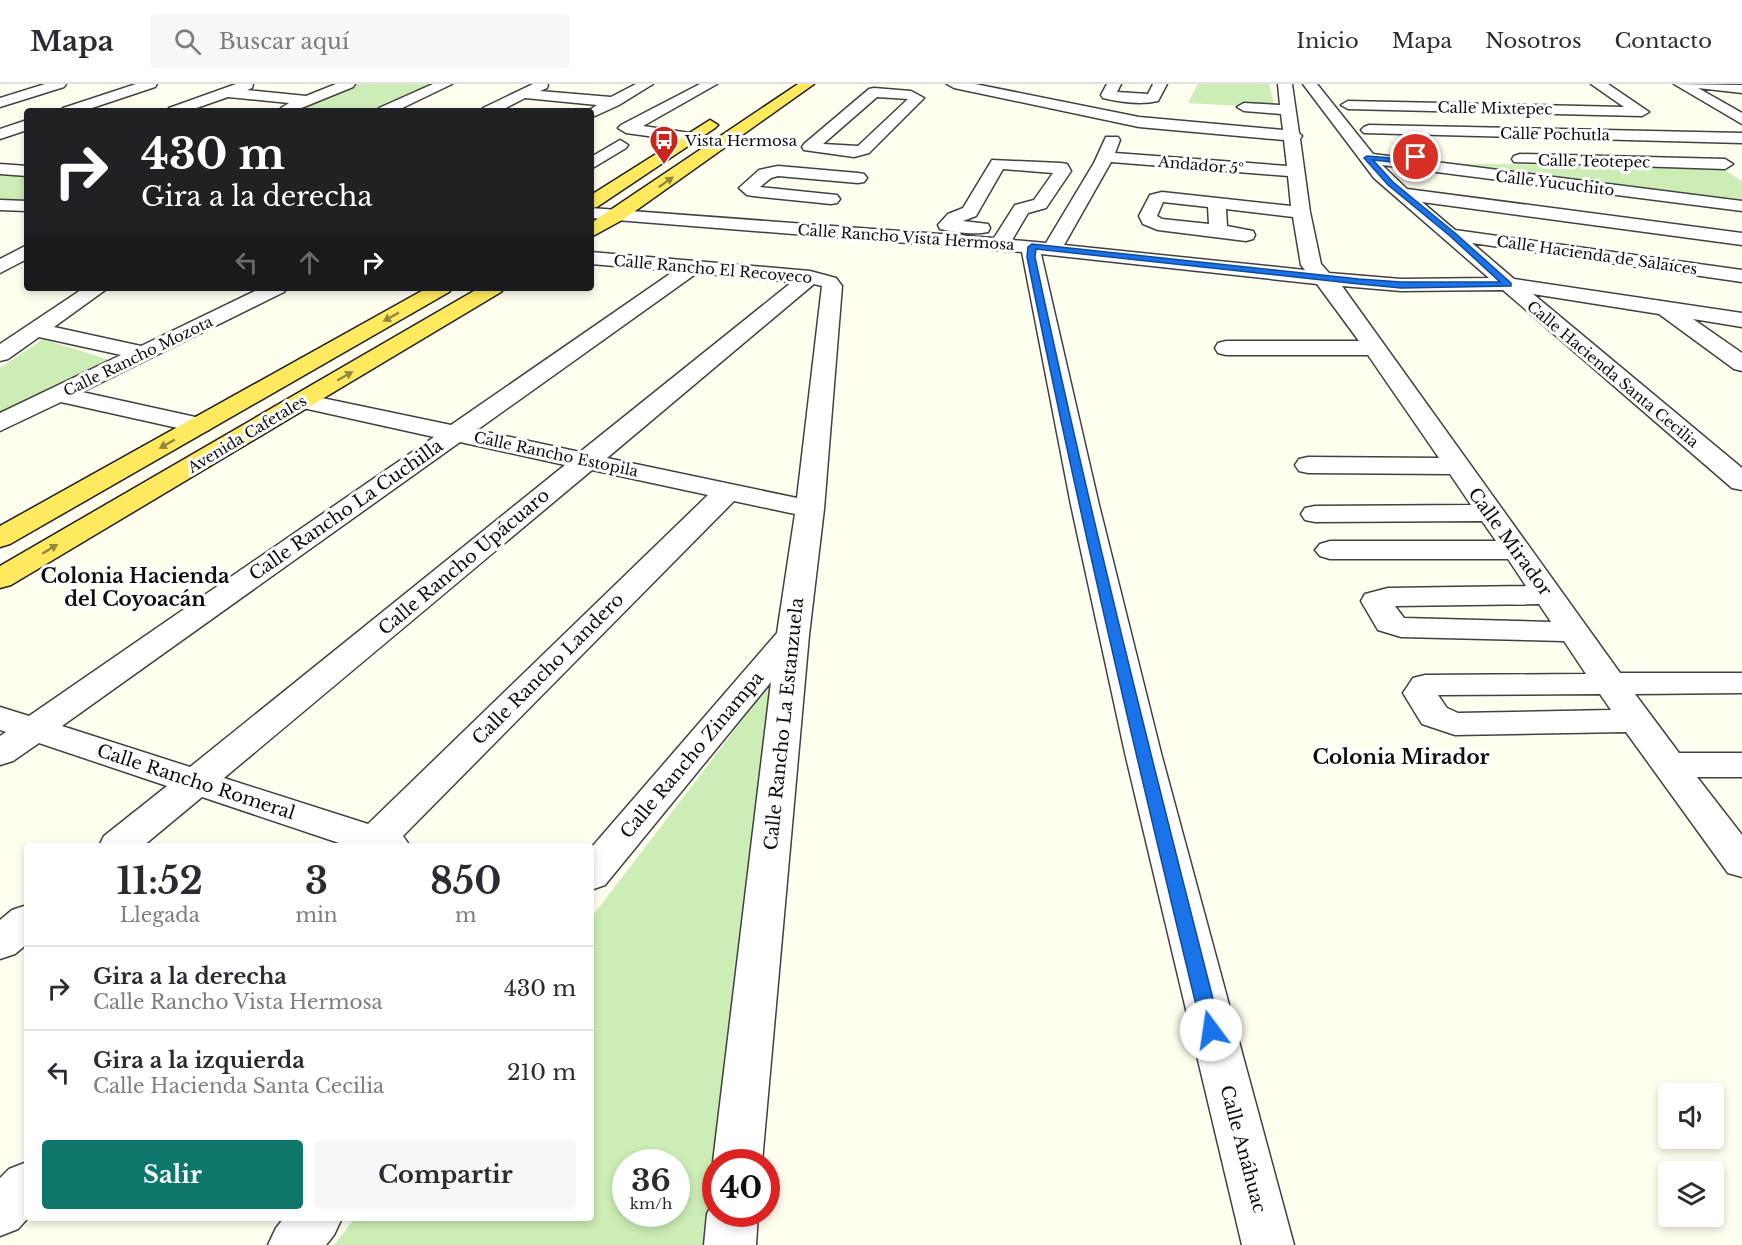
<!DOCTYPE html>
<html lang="es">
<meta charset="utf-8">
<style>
:root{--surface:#fff;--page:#f7f7f7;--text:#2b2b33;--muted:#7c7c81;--line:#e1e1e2;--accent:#0f766e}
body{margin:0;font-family:"Libre Baskerville",serif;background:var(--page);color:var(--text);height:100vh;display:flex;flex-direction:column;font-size:22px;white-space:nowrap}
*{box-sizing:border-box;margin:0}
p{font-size:20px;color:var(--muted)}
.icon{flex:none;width:33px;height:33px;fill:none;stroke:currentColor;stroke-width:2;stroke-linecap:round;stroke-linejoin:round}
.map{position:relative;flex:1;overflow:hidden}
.panel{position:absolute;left:24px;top:759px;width:570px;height:378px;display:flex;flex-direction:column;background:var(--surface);border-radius:6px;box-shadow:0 3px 9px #0003}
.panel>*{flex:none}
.banner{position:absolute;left:24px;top:24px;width:570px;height:183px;border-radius:6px;box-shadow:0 3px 9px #0003;background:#202124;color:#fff;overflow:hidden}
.controls{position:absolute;left:1658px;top:999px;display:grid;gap:12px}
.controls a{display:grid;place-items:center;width:66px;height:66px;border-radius:6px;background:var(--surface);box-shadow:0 3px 9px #0003;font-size:30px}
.speed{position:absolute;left:612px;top:1065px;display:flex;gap:12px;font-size:30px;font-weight:700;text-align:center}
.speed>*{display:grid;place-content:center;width:78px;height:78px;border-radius:50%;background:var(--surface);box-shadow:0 3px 9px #0003;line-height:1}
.speed small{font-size:15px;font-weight:400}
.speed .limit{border:9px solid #d22;background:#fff;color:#111}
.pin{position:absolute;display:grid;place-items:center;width:51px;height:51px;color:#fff;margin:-26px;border:3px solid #fff;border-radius:50%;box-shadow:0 2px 6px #0007}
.me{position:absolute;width:66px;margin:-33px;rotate:346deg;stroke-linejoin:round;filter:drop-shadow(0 0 4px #0008)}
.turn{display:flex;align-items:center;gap:21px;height:126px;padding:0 18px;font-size:27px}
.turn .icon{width:78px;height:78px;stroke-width:2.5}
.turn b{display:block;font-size:42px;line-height:51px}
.lanes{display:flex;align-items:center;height:57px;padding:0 18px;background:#0003;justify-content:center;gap:30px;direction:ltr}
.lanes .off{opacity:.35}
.eta{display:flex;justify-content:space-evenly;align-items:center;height:102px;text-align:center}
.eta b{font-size:36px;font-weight:700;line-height:42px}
.primary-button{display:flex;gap:12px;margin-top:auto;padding:12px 18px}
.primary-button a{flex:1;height:69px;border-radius:6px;background:var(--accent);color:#fff;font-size:24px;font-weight:700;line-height:69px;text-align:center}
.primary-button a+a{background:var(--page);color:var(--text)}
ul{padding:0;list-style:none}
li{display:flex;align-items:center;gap:18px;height:84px;padding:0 18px;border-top:2px solid var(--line)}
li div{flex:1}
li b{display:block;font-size:22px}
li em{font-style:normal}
header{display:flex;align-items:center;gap:36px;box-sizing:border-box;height:84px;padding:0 30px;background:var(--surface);border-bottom:2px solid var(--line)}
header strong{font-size:28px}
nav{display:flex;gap:33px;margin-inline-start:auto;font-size:21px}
.search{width:420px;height:54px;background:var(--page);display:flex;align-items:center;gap:15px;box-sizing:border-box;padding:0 21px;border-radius:6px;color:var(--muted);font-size:22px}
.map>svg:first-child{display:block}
.green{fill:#ccedb5;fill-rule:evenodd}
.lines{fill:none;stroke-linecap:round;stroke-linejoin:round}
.minor-casing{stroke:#414141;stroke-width:3}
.major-casing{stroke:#1f1f1f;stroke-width:3}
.minor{fill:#fff;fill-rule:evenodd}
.major{fill:#ffea5f;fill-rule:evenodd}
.oneway{fill:#93873b}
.route{fill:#1a73e8;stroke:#114b97;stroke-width:1.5}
.labels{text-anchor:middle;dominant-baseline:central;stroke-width:6;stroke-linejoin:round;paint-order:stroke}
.far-street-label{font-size:15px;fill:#0e0e0e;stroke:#fff}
.far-poi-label{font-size:15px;fill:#0e0e0e;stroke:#fff;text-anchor:start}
.street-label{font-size:18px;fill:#0e0e0e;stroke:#fff}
.neighbourhood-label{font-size:20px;font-weight:bold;fill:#0e0e0e;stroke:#fff}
</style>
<header>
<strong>Mapa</strong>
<div class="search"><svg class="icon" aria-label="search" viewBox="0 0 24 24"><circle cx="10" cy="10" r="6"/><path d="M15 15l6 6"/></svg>Buscar aquí</div>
<nav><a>Inicio</a><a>Mapa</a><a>Nosotros</a><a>Contacto</a></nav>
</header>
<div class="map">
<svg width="1742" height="1161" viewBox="0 0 1742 1161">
<rect width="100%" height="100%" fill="#fffeef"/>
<path class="green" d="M352,0H441L379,27H286Z
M1198,0H1269L1275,24L1188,19Z
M1424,79L1720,83L1742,97V119Z
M0,91L27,93V117H0Z
M43,255L113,277L0,331V284Z
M773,596L703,1161H334L355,1134H591V834ZM626,1078H676V1130H626Z"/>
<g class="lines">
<g class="minor-casing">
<path id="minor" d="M45,0H66L64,3L0,23V14Z
M136,0H157L155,3L83,27H61L63,24Z
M236,0H253L252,4L247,6L306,12L336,0H355L353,3L294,27H283L281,24L289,19L228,13L188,27H167L169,24Z
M433,0H452L396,27H377L379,24Z
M533,0H548L547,4L540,7L611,13L636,0H653L619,21L595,32L588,27L597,21L525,14L500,27H481L483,24Z
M700,0H717L643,42L697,50L699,53L697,56L691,58L626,49L618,44L621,41Z
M947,0H975L1139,33L1283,46L1281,30L1244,27L1237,23L1244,19L1280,21L1278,0H1292L1299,49L1302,52L1300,55L1310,128L1321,180L1329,189L1401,195L1489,194L1374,94L1303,0H1317L1373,70L1742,117V127L1382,81L1407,105L1742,149V161L1422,118L1455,146L1742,186V198L1472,159L1514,195L1742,229V243L1693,235L1742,269V287L1734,285L1659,230L1533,210L1742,384V406L1732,404L1503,206L1401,207L1342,202L1620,589H1742V609L1635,610L1679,669H1742V693H1697L1742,751V793L1728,789L1626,648L1455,651L1422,640L1403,609L1413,594L1425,591L1586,590L1564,557L1401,553L1378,546L1361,517L1365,510L1388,504L1526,502L1508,475H1330L1320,472L1315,466L1320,460L1330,457H1496L1482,437L1315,438L1305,436L1301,430L1305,424L1315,422L1471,421L1450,390L1308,389L1299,387L1295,381L1299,375L1308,373L1439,374L1368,271H1226L1218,269L1215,264L1218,259L1226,257H1359L1317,200L1041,170L1099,421L1161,669L1294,1161H1242L1125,669L1071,421L1022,168L591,134V124L994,154L1015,121L1034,116L1053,89L1003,85L976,132L963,137L988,140L990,144L988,148C974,151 954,148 940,145L938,141L948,130L963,124L992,76L1061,79L1067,80L1071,87L1046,124L1028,129L1012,156L1046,159L1094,79L1106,53H1118L1120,56L1115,69L1287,82L1284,56L1139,43L954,4ZM1111,78L1288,92L1291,122L1162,108L1150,111L1139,132L1143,140L1158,146L1246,157L1253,155L1255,151L1253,147L1227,142L1226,125L1293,133L1301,181L1305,186L1064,161ZM1163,118L1208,123L1209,140L1162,135L1157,132ZM1539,520L1551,538L1404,534L1395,522ZM1600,610L1611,626L1458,629L1447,624L1438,611Z
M1107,0H1121L1117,8L1148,10L1153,0H1167L1158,17C1141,21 1120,18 1103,14L1101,11Z
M1591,0H1608L1649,28L1642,32L1348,25L1341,21L1348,17L1624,23Z
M1674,0L1742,1V9L1698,4L1742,29V40Z
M874,4L911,7L924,14L869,69L854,73L804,66L802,63L804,60L869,5ZM877,13L908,15L858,62L823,60Z
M27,36V46L0,55V45Z
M1369,41L1742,49V59L1364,49L1361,46L1364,43Z
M620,56L628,61L626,64L591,85V73Z
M1520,70L1725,75L1733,80L1725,85L1514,78L1512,75L1514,72Z
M0,80L27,82V92L0,90Z
M778,82L858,89L864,90L867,94L864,98L858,99L778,92L771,94L760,103L837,111L840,115L837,119L831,120L753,112L747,111L739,104L759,86Z
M0,116L27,117V127L0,126Z
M27,161V175L0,189V175Z
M591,168L810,187L836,194L842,202L824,425L809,551L762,1078H716V1083L713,1078L771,598L605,801L591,806V764L777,549L795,430L734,417L403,752L410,762H348L202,713L143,762H99L104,752L167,702L39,659L13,677L0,681V652L6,648L0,646V623L29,632L434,353L294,322L291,317L294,312L303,310L451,341L674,187L591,180ZM697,189L792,198L580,368L477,346ZM814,200L822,202L797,414L607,374ZM460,358L565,381L190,683L62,642ZM592,386L708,411L368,740L224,694Z
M84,204H108L54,243L141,262L261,204H287L284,208L82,308L209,336L213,341L209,346L200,349L61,318L0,347V329L121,271L39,253L8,275L0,277V260Z
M27,821V860L15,870L0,875V836L12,826Z
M27,1078L28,1134L18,1145L0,1152V1094L9,1085Z
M715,1113L716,1130H758L756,1161H704L707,1130Z
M284,1134H342L334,1151L326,1161H268L276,1144Z"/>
</g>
<g class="major-casing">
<path id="major" d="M798,0H814L624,135L591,153V139Z
M710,36L718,41L715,44L597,123L591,124V111Z
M427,204H452L449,208L10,460L0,463V442Z
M479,204H504L501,208L11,501L0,504V482Z"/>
</g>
<use href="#minor" class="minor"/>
<use href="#major" class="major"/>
</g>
<defs><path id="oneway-solid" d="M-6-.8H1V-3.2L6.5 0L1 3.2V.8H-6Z" transform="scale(1.5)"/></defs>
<g class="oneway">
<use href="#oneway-solid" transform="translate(666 98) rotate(-35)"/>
<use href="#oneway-solid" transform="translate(391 233) rotate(151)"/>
<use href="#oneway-solid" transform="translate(345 292) rotate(-30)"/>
<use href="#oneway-solid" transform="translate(167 360) rotate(151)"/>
<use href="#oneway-solid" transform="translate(50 465) rotate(-31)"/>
</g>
<path class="route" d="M1418,71V74L1392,78L1373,76L1393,98L1455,149L1511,199V202L1401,204L1359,200L1036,165L1035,173C1090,432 1155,689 1221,946L1218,951L1211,953L1205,951L1202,946C1140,689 1079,432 1027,173L1028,163L1032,160L1359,195L1401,198H1500L1450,152L1388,101L1364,74L1367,72L1392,74Z"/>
<defs>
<g id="bus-pin" transform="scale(1.5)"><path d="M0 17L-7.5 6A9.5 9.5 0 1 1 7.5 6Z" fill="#ca251a" stroke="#fff"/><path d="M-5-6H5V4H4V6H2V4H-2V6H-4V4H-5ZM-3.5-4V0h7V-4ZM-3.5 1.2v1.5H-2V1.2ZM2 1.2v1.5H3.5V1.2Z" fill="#fff"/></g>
</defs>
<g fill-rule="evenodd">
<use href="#bus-pin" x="664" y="56"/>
</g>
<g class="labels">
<g class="far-street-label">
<text transform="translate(1495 24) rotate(1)">Calle Mixtepec</text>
<text transform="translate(1555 50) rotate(1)">Calle Pochutla</text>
<text transform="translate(1594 77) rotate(1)">Calle Teotepec</text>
<text transform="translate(1201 81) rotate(5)">Andador 5º</text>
<text transform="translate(1555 99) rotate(7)">Calle Yucuchito</text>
<text transform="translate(906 153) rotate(4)">Calle Rancho Vista Hermosa</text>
<text transform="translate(1597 171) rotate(8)">Calle Hacienda de Salaíces</text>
<text transform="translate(713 185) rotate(5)">Calle Rancho El Recoveco</text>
<text transform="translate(138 272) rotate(-26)">Calle Rancho Mozota</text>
<text transform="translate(1613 290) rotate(40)">Calle Hacienda Santa Cecilia</text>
<text transform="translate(247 350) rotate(-31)">Avenida Cafetales</text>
<text transform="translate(556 370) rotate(12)">Calle Rancho Estopila</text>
</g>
<g class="far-poi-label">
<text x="685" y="56">Vista Hermosa</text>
</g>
<g class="street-label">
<text transform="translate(346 426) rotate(-35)">Calle Rancho La Cuchilla</text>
<text transform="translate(1510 458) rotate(54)">Calle Mirador</text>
<text transform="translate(464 478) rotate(-40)">Calle Rancho Upácuaro</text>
<text transform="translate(548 585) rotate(-45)">Calle Rancho Landero</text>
<text transform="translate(784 640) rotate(-84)">Calle Rancho La Estanzuela</text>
<text transform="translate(692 671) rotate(-50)">Calle Rancho Zinampa</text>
<text transform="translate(196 698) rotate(18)">Calle Rancho Romeral</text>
<text transform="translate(1243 1065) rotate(75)">Calle Anáhuac</text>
</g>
<g class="neighbourhood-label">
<text x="135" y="492">Colonia Hacienda<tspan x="135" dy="23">del Coyoacán</tspan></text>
<text x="1401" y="673">Colonia Mirador</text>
</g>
</g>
</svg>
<div class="controls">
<a><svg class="icon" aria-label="sound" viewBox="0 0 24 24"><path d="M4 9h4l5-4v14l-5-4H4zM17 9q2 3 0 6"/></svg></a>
<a><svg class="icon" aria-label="layers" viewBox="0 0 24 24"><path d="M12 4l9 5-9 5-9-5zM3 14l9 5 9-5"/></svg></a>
</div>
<div class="speed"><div>36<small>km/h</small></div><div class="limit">40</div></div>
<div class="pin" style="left:1416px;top:73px;background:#d93025"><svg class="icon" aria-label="arrive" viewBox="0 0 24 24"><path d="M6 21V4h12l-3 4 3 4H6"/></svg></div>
<svg class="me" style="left:1211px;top:946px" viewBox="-20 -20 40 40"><circle r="19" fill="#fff"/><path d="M0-13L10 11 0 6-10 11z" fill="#1a73e8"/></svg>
<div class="banner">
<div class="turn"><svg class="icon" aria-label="right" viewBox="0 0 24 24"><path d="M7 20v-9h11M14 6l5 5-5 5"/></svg><div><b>430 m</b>Gira a la derecha</div></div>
<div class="lanes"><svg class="icon off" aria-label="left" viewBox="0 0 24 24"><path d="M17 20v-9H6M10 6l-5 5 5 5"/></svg><svg class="icon off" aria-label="ahead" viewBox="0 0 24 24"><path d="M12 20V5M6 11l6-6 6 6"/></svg><svg class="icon" aria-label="right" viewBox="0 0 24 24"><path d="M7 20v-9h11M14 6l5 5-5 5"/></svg></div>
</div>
<section class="panel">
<div class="eta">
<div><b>11:52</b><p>Llegada</p></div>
<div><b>3</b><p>min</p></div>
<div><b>850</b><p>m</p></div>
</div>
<ul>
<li><svg class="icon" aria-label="right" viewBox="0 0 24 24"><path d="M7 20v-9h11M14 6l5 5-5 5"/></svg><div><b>Gira a la derecha</b><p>Calle Rancho Vista Hermosa</p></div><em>430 m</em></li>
<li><svg class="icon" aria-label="left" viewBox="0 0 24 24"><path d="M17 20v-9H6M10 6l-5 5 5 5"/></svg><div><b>Gira a la izquierda</b><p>Calle Hacienda Santa Cecilia</p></div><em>210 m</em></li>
</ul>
<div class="primary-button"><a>Salir</a><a>Compartir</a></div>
</section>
</div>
